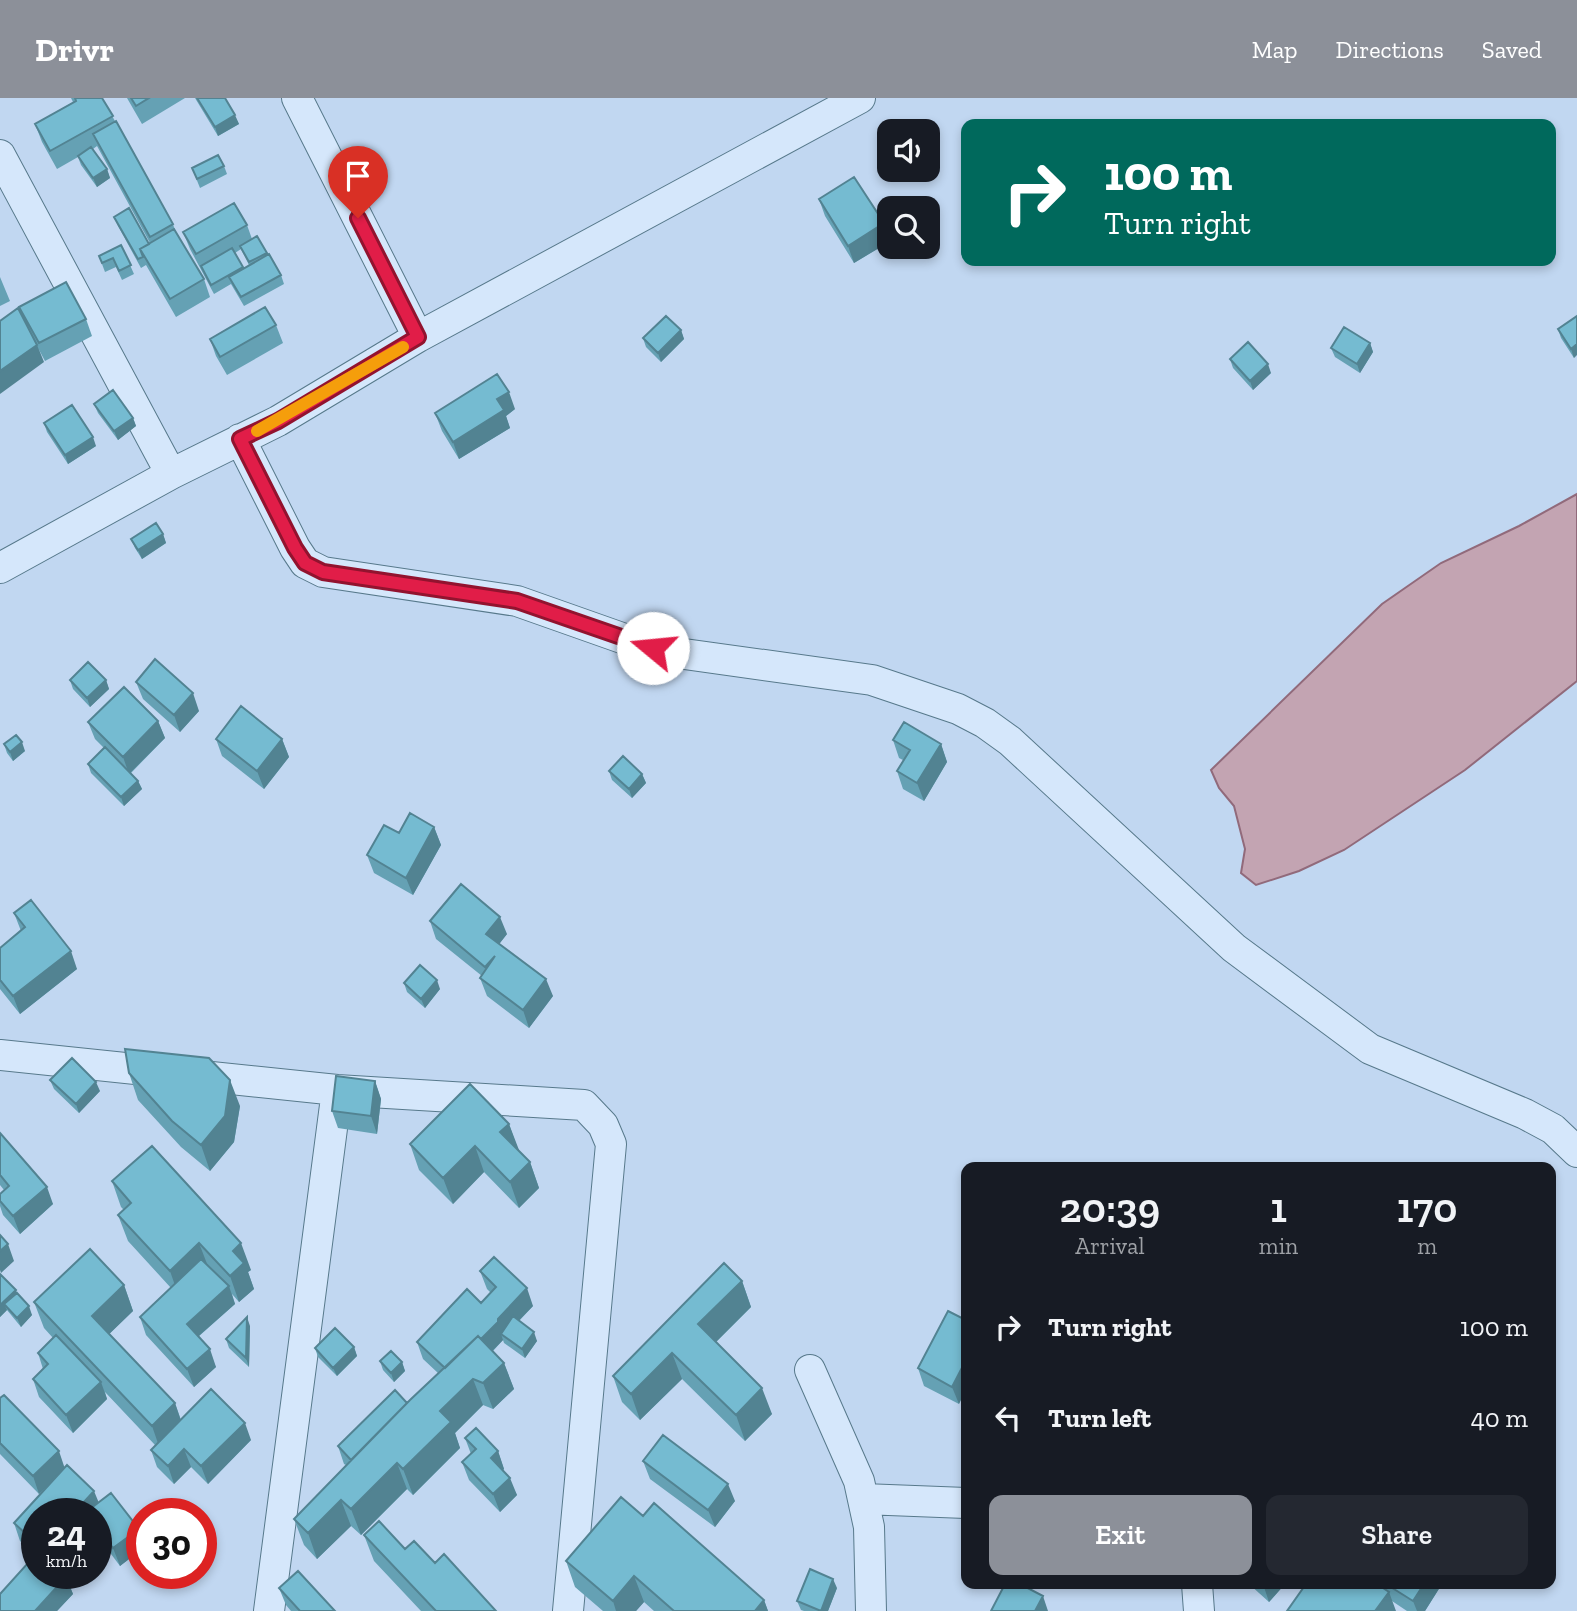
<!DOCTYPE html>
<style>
:root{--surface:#171b24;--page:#242831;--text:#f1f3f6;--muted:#9ea1a6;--accent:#8c9099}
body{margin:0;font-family:"Zilla Slab",serif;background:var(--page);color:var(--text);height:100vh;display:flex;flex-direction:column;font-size:26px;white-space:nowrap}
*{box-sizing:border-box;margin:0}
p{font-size:23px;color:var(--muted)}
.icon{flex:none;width:38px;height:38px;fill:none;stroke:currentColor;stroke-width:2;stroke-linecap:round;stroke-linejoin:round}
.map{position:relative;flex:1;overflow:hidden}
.details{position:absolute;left:961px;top:1064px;width:595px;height:427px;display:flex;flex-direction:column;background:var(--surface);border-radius:14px;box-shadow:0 4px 10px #0003}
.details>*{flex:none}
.top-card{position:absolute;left:961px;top:21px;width:595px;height:147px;border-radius:14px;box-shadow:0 4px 10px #0003;background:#00695c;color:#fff;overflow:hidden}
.tools{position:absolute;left:877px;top:21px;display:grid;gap:14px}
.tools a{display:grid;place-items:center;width:63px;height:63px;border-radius:14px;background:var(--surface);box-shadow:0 4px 10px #0003;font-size:35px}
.speed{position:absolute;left:21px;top:1400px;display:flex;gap:14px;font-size:35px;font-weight:700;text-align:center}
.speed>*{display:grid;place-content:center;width:91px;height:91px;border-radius:50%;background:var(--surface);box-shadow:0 4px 10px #0003;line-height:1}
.speed small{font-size:18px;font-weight:400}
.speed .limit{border:10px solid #d22;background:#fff;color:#111}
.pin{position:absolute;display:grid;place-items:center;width:60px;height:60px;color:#fff;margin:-72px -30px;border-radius:50% 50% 50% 0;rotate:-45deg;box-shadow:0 0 7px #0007}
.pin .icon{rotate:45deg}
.me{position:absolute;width:77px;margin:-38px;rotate:287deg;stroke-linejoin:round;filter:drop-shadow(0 0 5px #0008)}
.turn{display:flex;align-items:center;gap:24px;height:147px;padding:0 28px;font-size:32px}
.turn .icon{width:91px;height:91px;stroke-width:2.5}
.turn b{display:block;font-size:49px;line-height:60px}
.eta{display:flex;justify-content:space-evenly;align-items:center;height:119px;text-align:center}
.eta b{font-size:42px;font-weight:600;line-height:49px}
.cta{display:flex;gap:14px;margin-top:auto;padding:14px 28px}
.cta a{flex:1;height:80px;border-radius:14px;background:var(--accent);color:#fff;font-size:28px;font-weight:600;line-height:80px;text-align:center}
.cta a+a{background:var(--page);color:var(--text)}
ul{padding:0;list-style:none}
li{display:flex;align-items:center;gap:21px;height:91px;padding:0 28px}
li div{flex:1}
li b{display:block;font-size:26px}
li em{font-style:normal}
header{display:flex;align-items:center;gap:42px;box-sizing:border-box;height:98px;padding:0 35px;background:var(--accent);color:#fff}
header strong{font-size:33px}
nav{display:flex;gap:38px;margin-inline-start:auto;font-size:24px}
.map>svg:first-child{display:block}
.water{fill:#c3a4b2;stroke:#916a7b;stroke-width:2}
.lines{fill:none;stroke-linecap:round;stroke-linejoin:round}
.street-casing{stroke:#57798b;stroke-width:32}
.street{stroke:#d5e7fb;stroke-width:30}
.wall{fill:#65a1b4;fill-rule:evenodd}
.shaded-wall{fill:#528392}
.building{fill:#75bbd1;stroke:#528392;stroke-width:2}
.route-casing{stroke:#92132f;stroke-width:18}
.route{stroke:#e11d48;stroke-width:12}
.slow{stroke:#f59e0b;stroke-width:12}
</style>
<header>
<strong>Drivr</strong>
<nav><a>Map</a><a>Directions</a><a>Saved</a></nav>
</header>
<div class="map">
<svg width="1577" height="1513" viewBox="0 0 1577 1513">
<rect width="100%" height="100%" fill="#c1d7f1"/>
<path class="water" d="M1577,396V583L1465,672L1344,752L1299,773L1256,787L1241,775L1245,751L1234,708L1219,690L1211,672L1382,506L1441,465L1519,428Z"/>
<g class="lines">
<g class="street-casing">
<path id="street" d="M0,57L171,376
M418,239L860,0
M240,341L295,450L305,465L323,474L517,503L636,545L670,554L872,582L958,611L985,625L1010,643L1234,850L1370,951L1525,1016L1553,1031L1577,1054
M0,470L171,376L278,323L418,239L297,0
M0,957L337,992L584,1007L603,1027L611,1046L568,1513
M810,1272L859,1383L869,1429L871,1513
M863,1401L966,1405
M1197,1486L1199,1513
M269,1513L337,992"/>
</g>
<use href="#street" class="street"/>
</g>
<path class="wall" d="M71,0H102L173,126L176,136L204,181L210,199L176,219L146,167L141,170L118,128L114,119L149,146L150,145L97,48L93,51L107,71L110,80L97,89L81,67L78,59L57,71L42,44L35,26L73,4Z
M127,0H185L142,26Z
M195,0H225L239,26L218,38Z
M224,68L227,76L200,90L192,70Z
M819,101L884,125L889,140V144L854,165L825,118Z
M247,127L252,141L267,155L281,177L284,186L244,208L231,186L214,196L190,151L183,134ZM241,151L249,167L243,171L235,155Z
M121,147L134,176L122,182L116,169L105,174L99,158Z
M0,179L10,203L0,208Z
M19,209L86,221L92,238L45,263L38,250L44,264L25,223Z
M1577,218L1574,260L1561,240L1558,231Z
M276,227L283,245L227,277L216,258L210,241Z
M681,232L684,241L661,264L646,249L643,240Z
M1370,245L1373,254L1360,275L1335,259L1331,250Z
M1230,261L1271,275L1253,292L1233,270Z
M94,306L133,320L136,328L118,342L98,315Z
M515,311L506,318L510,330L459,361L442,333L435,315Z
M44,325L96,348L68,366L47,334Z
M163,436L166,445L142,461L135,450L131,441Z
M70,582H106L109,591L90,609L73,591Z
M136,584L199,613L180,634L143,601Z
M158,623L165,640L131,675L138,683L142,691L124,708L91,675L88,666L104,650L95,641L88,624Z
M216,641H282L289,659L264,691L222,658Z
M893,642L941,646L947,664L924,703L903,691L897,673L903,662L899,660Z
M4,646L25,653L13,663L7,655Z
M609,673L642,676L646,685L632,700L612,682Z
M434,729L441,747L413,797L374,775L367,757L399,735Z
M14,815L77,871L20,916L0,891V850L21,833Z
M430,823L507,836L499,846L553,898L529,930L487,898L480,880L482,878L436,841Z
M404,885L440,891L425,910L407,894Z
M129,975L240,1008L234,1044L210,1073L181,1049L138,1002Z
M50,982L100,993L79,1015L54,991Z
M375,983L381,1001L377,1036L338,1030L332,1013Z
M509,1026L518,1052L530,1064L539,1090L519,1110L484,1074L453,1106L419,1072L410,1046Z
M0,1035L53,1106L20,1136L3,1117L0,1108V1096L4,1092L0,1087Z
M112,1083L251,1172L248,1174L254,1191L239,1204L232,1196L235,1206L198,1239L216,1269L194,1289L146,1237L140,1219L171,1190L128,1143L118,1117L124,1112L121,1109Z
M480,1173L533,1208L519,1223L537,1243L525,1260L504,1245L503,1242L493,1253L504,1265L514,1291L493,1311L483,1307L455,1335L460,1350L413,1397L407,1391L361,1437L351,1428L317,1461L304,1447L294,1421L346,1367L344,1366L338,1348L407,1305L438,1275L423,1261L417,1244L481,1205L491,1195L487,1191Z
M0,1176L17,1195L32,1217L21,1229L7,1212L0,1219Z
M742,1183L751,1209L716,1244L772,1316L745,1343L682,1281L640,1322L622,1304L613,1278Z
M124,1187L133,1213L109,1236L175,1305L181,1322L251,1342L208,1386L191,1369L174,1386L157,1369L151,1352L155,1347L105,1294L107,1301L73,1335L39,1299L33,1281L43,1271L38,1255L53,1240L44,1230L34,1204Z
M966,1222L959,1306L924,1288L918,1270Z
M250,1228L249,1269L229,1250L226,1241Z
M354,1249L357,1258L337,1278L318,1259L315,1250Z
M380,1263L402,1264L405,1273L394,1284L383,1272Z
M0,1300L98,1405L142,1439V1451L120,1468L96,1436V1416H37V1475L66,1479L73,1496L57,1513H0L36,1457L20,1443L14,1425L50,1386L39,1396L0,1356Z
M465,1340L498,1353L504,1371L503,1372L517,1397L500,1414L469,1382L462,1364L471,1356Z
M643,1363L735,1403L715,1429L650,1381Z
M643,1418L764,1502L768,1513H654L644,1504L636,1513H603L575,1489L566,1463Z
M364,1437L405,1451L435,1465L496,1513H421L374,1463Z
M1249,1486H1285L1269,1504Z
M1378,1486H1442L1425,1513H1407L1392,1503Z
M279,1490L335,1513H291L286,1507Z
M837,1490L828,1513H804L801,1512L797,1503Z"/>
<path class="shaded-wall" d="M235,17L239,26L218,38L215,29Z
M107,71L110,80L97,89L93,80Z
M884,125L889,140V144L854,165L848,148Z
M681,232L684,241L661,264L658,255Z
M1370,245L1373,254L1360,275L1357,266Z
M1577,246V257L1574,260L1571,251Z
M37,247L44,264L0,296V273Z
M1268,266L1271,275L1253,292L1250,283Z
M509,294L515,311L506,318L510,330L459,361L453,344L497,301Z
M133,320L136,328L118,342L114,333Z
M93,339L96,348L68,366L65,357Z
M163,436L166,445L142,461L138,452Z
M106,582L109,591L90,609L87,600Z
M193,595L199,613L180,634L174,617Z
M158,623L165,640L129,676L123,659Z
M282,641L289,659L264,691L257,673Z
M22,644L25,653L13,663L10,654Z
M941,646L947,664L924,703L917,685Z
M642,676L646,685L632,700L629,691Z
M138,683L142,691L124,708L121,699Z
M434,729L441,747L413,797L406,780Z
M500,819L507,836L493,854L486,836Z
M71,853L77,871L20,916L13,898Z
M546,881L553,898L529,930L523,912Z
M437,882L440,891L425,910L421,901Z
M230,982L240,1008L234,1044L210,1073L201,1047Z
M375,983L381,1001L377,1036L371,1018Z
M96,984L100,993L79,1015L76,1006Z
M509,1026L519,1052L510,1060L500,1034Z
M475,1048L484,1074L453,1106L443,1080Z
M530,1064L539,1090L519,1110L510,1084Z
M47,1089L53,1106L20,1136L13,1118Z
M199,1145L209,1171L179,1199L170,1173Z
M241,1145L251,1172L248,1174L254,1191L239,1204L230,1178L233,1153Z
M8,1146L14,1163L1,1175L0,1172V1153Z
M742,1183L751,1209L708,1252L698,1226Z
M124,1187L133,1213L101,1244L92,1218Z
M229,1188L235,1206L193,1243L187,1226Z
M527,1190L533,1208L504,1238L501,1236L503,1242L455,1291L448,1273Z
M16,1192L19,1201L4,1206L7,1212L0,1219V1207Z
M29,1208L32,1217L21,1229L17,1220Z
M247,1219L250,1228L249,1269L246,1260Z
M534,1234L537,1243L525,1260L522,1251Z
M354,1249L357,1258L337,1278L333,1270Z
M210,1251L216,1269L194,1289L187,1271Z
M672,1255L682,1281L640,1322L631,1296Z
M966,1262V1292L959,1306L952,1289Z
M402,1264L405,1273L394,1284L391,1275Z
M504,1265L514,1291L493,1311L483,1285Z
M473,1281L483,1307L455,1335L460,1350L413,1397L403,1371L440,1313Z
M101,1284L107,1301L73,1335L66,1317Z
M762,1290L772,1316L745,1343L736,1317Z
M175,1305L184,1332L161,1354L152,1328Z
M245,1325L251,1342L208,1386L201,1368Z
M184,1351L191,1369L174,1386L168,1368Z
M59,1353L65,1371L39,1396L33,1378Z
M498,1353L504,1371L497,1378L491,1360Z
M397,1365L407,1391L361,1437L351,1411Z
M510,1380L517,1397L500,1414L493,1396Z
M728,1386L735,1403L715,1429L708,1412Z
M94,1393L101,1410L86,1414L87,1416H73Z
M341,1402L351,1428L317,1461L308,1435Z
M139,1431L142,1439V1451L120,1468L113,1450Z
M634,1478L644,1504L636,1513H616L613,1503Z
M66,1479L73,1496L57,1513H35Z
M833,1481L837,1490L828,1513H821Z
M1263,1486H1285L1269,1504Z
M1424,1486H1442L1425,1513H1417L1413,1503Z
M1389,1494L1396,1513H1375Z
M1043,1498L1048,1513H1035Z
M764,1502L768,1513H755Z"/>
<path class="building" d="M75,0H102L113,18L50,53L35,26L76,3Z
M131,0H149L136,8Z
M197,0H225L235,17L215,29Z
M116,23L173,126L150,139L93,36Z
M91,49L107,71L93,80L78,58Z
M218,57L224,68L197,81L192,70Z
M854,79L884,125L848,148L819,101Z
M234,105L247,127L196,156L183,134Z
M129,110L149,146L140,151L143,159L138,161L114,119Z
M174,131L204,181L170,201L140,151Z
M257,138L267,155L249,164L240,148Z
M121,147L131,167L119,173L113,160L102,165L99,158Z
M232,150L243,169L211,187L201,168Z
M269,156L281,177L241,199L229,179Z
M66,184L86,221L39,245L19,209Z
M265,209L276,227L220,259L210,241Z
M18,210L37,247L0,273V223Z
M666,218L681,232L658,255L643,240Z
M1577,218V246L1571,251L1558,231Z
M1344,229L1370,245L1357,266L1331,250Z
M1248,244L1268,266L1250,283L1230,261Z
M497,276L509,294L497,301L504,312L453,344L435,315Z
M113,292L133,320L114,333L94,306Z
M72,307L93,339L65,357L44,325Z
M156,425L163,436L138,452L131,441Z
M155,561L193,595L174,617L136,584Z
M88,564L106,582L87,600L70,582Z
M124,589L158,623L123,659L88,624Z
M241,608L282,641L257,673L216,641Z
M904,624L941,646L917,685L897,673L910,652L893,642Z
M16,637L22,644L10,654L4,646Z
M105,649L138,683L121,699L88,666Z
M623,658L642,676L629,691L609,673Z
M410,715L434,729L406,780L367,757L384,727L399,735Z
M461,786L500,819L486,836L546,881L523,912L480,880L495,858L485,869L430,823Z
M31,802L71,853L13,898L0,882V850L25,829L14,815Z
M420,867L437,882L421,901L404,885Z
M125,951L209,960L230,982L225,1018L201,1047L172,1023L129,975Z
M72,960L96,984L76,1006L50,982Z
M336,978L375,983L371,1018L332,1013Z
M470,986L509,1026L500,1034L530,1064L510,1084L475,1048L443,1080L410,1046Z
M0,1035L47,1089L13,1118L0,1103V1096L9,1088L0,1077Z
M152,1048L241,1145L233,1153L244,1165L230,1178L199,1145L170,1173L118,1117L131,1105L112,1083Z
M0,1137L8,1146L0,1153Z
M90,1151L124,1187L92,1218L175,1305L152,1328L34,1204Z
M494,1159L527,1190L498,1221V1224L481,1241L478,1238L445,1270L417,1244L467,1191L481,1205L496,1189L480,1173Z
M201,1161L229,1188L187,1226L210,1251L187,1271L140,1219Z
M724,1165L742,1183L698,1226L762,1290L736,1317L672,1255L631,1296L613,1278Z
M0,1176L16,1192L0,1207Z
M17,1195L29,1208L17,1220L4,1206Z
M948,1213L966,1222V1262L952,1289L918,1270Z
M513,1218L534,1234L522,1251L501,1236Z
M247,1219L246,1260L226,1241Z
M335,1230L354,1249L333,1270L315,1250Z
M56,1237L101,1284L66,1317L33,1281L48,1266L38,1255Z
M478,1238L504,1265L483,1285L473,1281L440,1313L451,1324L403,1371L397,1365L351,1411L341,1402L308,1435L294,1421L410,1302Z
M391,1253L402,1264L391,1275L380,1263Z
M211,1291L245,1325L201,1368L184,1351L168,1368L151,1352Z
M395,1292L407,1305L351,1362L338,1348Z
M4,1297L59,1353L33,1378L0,1345V1300Z
M476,1330L498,1353L491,1360L510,1380L493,1396L462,1364L476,1351L465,1340Z
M663,1337L728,1386L708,1412L643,1363Z
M67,1367L94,1393L73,1416H37V1446L14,1425Z
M111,1395L139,1431L113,1450L96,1427V1416H88L86,1414Z
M621,1399L643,1418L654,1405L764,1502L755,1513H674L634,1478L613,1503L566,1463Z
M379,1423L405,1451L414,1443L435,1465L444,1456L496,1513H436L364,1437Z
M37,1455V1475H62L66,1479L35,1513H0V1496Z
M810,1471L833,1481L821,1513L797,1503Z
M298,1473L335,1513H300L279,1490Z
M1005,1486H1020L1043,1498L1035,1513H991Z
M1306,1486H1377L1389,1494L1375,1513H1287Z
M1386,1486H1424L1413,1503Z"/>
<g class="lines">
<g class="route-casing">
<path id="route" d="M358,120L418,239L278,323L240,341L295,450L305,465L323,474L517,503L653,550"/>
</g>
<use href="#route" class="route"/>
<path class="slow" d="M257,333L403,249"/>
</g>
</svg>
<div class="tools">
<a><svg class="icon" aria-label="sound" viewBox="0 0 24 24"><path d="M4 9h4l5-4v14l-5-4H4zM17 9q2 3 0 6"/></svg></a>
<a><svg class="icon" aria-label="search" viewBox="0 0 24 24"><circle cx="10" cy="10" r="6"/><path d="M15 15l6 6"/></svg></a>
</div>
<div class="speed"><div>24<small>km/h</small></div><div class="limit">30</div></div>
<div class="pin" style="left:358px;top:120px;background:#d93025"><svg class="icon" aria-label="arrive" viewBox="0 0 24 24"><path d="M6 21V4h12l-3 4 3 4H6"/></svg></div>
<svg class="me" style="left:653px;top:550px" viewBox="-20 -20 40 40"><circle r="19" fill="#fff"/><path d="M0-13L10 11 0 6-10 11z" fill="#e11d48"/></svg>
<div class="top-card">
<div class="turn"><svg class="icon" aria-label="right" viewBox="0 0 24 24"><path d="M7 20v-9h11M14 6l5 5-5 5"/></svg><div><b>100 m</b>Turn right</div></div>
</div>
<section class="details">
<div class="eta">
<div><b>20:39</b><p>Arrival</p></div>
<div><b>1</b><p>min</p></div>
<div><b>170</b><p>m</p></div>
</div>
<ul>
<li><svg class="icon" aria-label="right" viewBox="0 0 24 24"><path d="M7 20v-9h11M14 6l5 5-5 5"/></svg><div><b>Turn right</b></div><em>100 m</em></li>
<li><svg class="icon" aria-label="left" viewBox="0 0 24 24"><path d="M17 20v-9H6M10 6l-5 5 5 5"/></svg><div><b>Turn left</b></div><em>40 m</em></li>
</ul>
<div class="cta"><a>Exit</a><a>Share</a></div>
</section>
</div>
